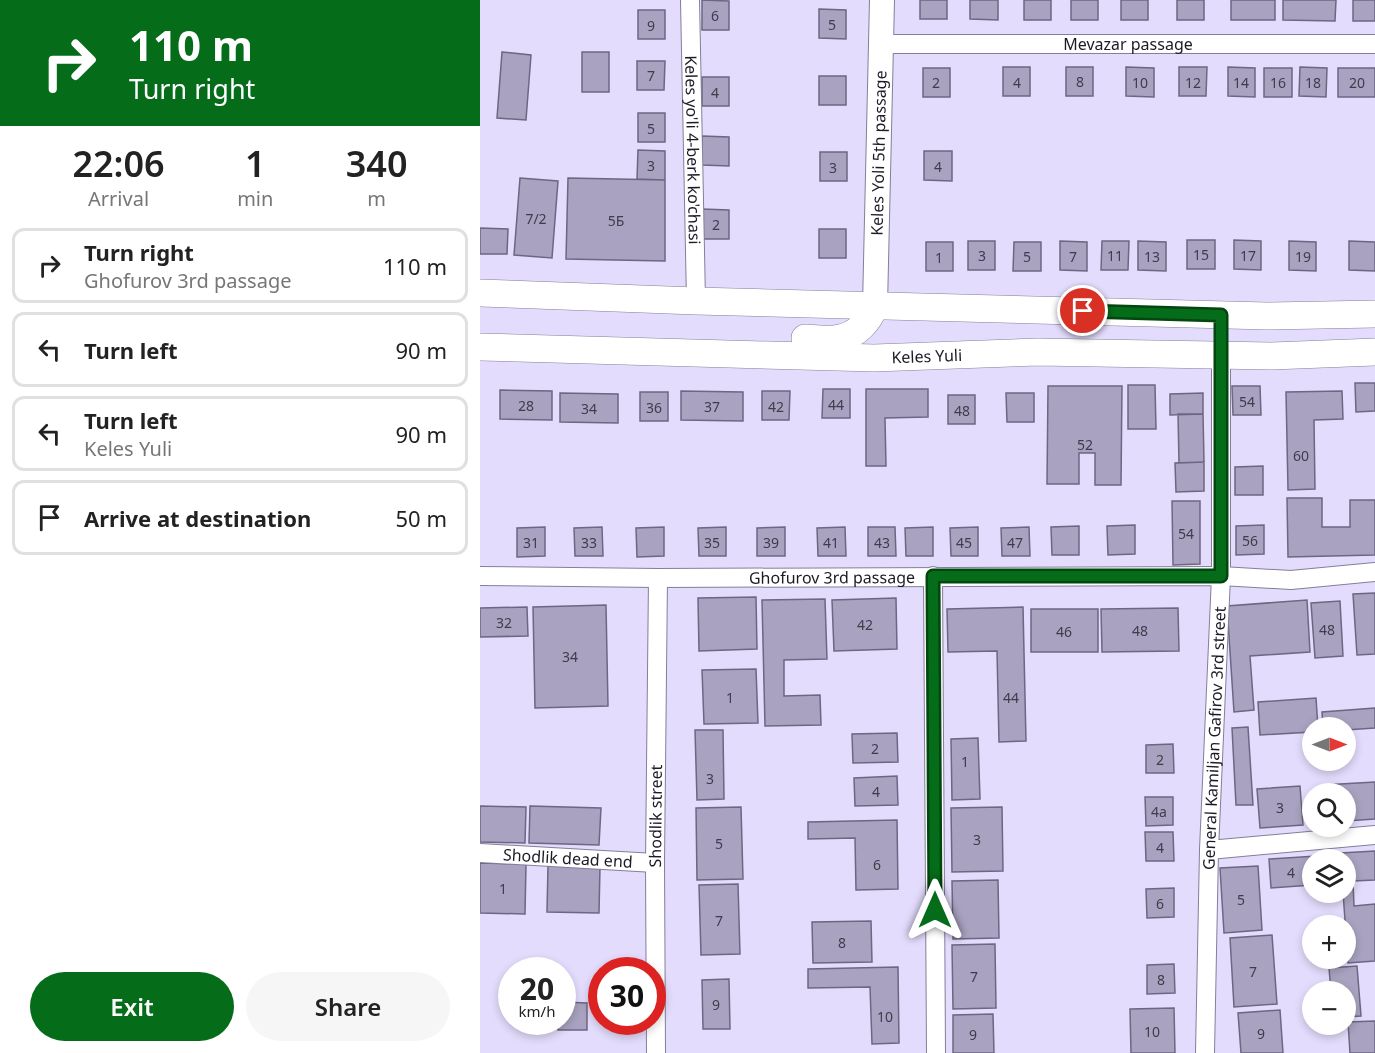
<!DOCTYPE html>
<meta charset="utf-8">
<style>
:root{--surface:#fff;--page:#f6f6f6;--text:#222;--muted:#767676;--line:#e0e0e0;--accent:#056c19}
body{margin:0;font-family:"Noto Sans",sans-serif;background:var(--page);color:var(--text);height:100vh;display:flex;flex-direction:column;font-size:22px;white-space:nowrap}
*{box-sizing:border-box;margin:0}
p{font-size:20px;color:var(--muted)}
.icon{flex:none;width:33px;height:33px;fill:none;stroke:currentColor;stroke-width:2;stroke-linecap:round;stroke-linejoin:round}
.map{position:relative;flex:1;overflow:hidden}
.details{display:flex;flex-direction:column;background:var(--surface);width:480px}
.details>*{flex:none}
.guide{background:#056c19;color:#fff;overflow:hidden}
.needle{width:39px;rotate:90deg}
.fabs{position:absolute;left:822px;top:717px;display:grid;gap:12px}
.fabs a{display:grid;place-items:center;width:54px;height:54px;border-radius:50%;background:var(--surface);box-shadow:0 3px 9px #0003;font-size:30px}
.speed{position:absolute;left:18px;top:957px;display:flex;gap:12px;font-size:30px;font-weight:700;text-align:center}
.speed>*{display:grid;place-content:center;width:78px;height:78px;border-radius:50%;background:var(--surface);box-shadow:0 3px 9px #0003;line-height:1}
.speed small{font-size:15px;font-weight:400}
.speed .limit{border:9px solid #d22;background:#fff;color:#111}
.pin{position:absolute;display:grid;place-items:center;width:51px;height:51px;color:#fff;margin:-26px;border:3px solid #fff;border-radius:50%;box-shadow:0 2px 6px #0007}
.me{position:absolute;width:66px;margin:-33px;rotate:0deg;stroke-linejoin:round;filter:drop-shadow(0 0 4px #0008)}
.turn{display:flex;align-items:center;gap:21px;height:126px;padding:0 30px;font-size:27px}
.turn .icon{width:78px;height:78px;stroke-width:2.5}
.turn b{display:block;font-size:42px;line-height:51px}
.eta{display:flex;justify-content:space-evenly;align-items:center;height:102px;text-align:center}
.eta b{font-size:36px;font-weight:600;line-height:42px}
.button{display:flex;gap:12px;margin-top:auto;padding:12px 30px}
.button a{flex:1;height:69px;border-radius:36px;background:var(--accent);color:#fff;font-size:24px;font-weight:600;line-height:69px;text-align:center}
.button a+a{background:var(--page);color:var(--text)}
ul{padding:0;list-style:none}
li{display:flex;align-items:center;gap:18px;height:75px;margin:0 12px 9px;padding:0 18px;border:3px solid var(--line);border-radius:12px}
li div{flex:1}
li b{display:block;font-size:22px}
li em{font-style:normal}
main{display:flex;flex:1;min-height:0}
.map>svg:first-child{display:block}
.building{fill:#a9a2c0;stroke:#6d6782;stroke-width:1.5}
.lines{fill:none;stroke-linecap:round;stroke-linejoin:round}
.street-casing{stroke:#847e9a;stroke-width:20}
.secondary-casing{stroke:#847e9a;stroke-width:26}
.primary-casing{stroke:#847e9a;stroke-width:28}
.street{stroke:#fff;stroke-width:18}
.secondary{stroke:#fff;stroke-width:24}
.primary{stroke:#fff;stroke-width:27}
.route-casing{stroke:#034610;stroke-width:15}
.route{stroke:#056c19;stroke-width:10}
.labels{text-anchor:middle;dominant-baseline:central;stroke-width:4.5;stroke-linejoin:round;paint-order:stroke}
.number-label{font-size:14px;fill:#3f3c4c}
.street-label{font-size:16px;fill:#1c1a25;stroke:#fff}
</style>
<main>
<section class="details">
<div class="guide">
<div class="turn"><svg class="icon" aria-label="right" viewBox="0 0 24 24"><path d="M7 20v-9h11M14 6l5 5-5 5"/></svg><div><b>110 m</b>Turn right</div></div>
</div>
<div class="eta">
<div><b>22:06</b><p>Arrival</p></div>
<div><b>1</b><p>min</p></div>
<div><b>340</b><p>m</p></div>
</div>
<ul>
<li><svg class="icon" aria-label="right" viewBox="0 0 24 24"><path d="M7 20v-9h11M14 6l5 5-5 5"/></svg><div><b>Turn right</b><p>Ghofurov 3rd passage</p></div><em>110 m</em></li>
<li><svg class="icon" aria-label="left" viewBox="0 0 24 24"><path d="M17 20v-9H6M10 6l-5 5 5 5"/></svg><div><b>Turn left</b></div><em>90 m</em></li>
<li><svg class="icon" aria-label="left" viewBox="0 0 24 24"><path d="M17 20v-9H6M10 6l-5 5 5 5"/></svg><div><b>Turn left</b><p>Keles Yuli</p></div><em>90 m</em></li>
<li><svg class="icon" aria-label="arrive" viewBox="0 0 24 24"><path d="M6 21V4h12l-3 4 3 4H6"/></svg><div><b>Arrive at destination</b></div><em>50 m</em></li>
</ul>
<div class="button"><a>Exit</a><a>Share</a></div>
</section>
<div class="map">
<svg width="895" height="1053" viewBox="0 0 895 1053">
<rect width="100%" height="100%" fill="#e3dcfc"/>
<path class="building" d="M222,0L249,1V30H222Z
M440,0H467V19H440Z
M490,0H518V20L490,19Z
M544,0H571V20H544Z
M591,0H618V20H591Z
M641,0H668V20H641Z
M697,0H724V20H697Z
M751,0H795V20H751Z
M803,0H856L855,21L803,20Z
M873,0H895V21H873Z
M339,9L366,10V39L339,38Z
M158,10H185V39H158Z
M22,52L51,55L46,120L17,118Z
M102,52H129V92H102Z
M157,61H185L184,90H157Z
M523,67H550V96H523Z
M586,67H613V96H586Z
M646,67L674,68V97L646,96Z
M699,67H727L726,96H699Z
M748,67L775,68V97L748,96Z
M820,67L847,68L846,97L819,96Z
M443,68H470V97H443Z
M784,68H812V97H784Z
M858,68H895V97H858Z
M339,76H366V105H339Z
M222,77H249V106H222Z
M158,113H185V142H158Z
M222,136L249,137V166L222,165Z
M158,150L185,151V180L157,179Z
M444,151H472V181L444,180Z
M340,152H367V181H340Z
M40,178L78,181L72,258L34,255Z
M88,178L185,180V261L86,259Z
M222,209L249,210V239H222Z
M0,228L28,229L27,254H0Z
M339,229H366V258H339Z
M707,240H735V269H707Z
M754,240L781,241V270L754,269Z
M488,241H515V270H488Z
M580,241L607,242V271L580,270Z
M622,241H649L648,270H621Z
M658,241L686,242V271L658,270Z
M809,241L836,242V271L809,270Z
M869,241L895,242V271L869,270Z
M446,242H473V271H446Z
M534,242H561V271H533Z
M875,383H895V411L876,412Z
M648,385H675L676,429H648Z
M568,386H642L641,485H615V453H599V484H567Z
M752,386H780L781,415H753Z
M343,389H370V418H342Z
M386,389H448V417L405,418L406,466H386Z
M20,390L72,391V420L20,419Z
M201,391L263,392V421L201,420Z
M282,391H310L309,420H282Z
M862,391L863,419L834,420L835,489L808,490L806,392Z
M160,392H188V421H160Z
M80,393L138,394V423L80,422Z
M526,393H554V422H527Z
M723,393V414L690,415V394Z
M468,395H495V424H468Z
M698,414H723L724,462L699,463Z
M724,462V491L696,492L695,463Z
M783,466V495H755V467Z
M807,498H842V527H870V500H895V555L808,557Z
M692,501H720V564L693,565Z
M655,525V554L628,555L627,526Z
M784,525V554L756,555V526Z
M599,526V555H572L571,527Z
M65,527V556L37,557V528Z
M122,527L123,556H95L94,528Z
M184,527V556L157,557L156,528Z
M246,527V556H219L218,528Z
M305,527V556H277V528Z
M365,527L366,556H338L337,528Z
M388,527H415L416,556H388Z
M453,527V556H426L425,528Z
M498,527V556H471L470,528Z
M549,527L550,556H522L521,528Z
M895,593V654L877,655L873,594Z
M276,597L277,649L219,651L218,598Z
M416,598L417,649L354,651L352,600Z
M345,599L347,659L304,660V696L340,695L341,725L285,726L282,600Z
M827,600L830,652L770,656L774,710L754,712L747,606Z
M860,601L863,656L835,658L831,603Z
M126,605L128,706L55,708L53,607Z
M47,607L48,636L0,637V608Z
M543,607L546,741L519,742L517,651L468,652L467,609Z
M698,608L699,651L622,652L621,609Z
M551,609H618V652H551Z
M276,669L278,723L224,724L222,670Z
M836,698L838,728H832V732L780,735L778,702Z
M895,708V728L866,730V728H843L842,712Z
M768,727L773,805H756L752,728Z
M215,730H243L244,799L217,800Z
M417,733L418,762L373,763L372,734Z
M498,738L500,799L472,800L471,739Z
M693,744L694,773H666V745Z
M417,776L418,805L375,806L374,778Z
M895,782V819L866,821V794H844L843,785Z
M820,786L823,825L780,828L777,789Z
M665,797H693V825L666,826Z
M0,806L46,807L45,843L0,842Z
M50,806L121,808L119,845L49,843Z
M261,807L263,879L217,880L216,808Z
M522,807L523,871L472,872L471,808Z
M417,820L418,889L376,890L375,838L328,839V822Z
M665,832H693L694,861H666Z
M895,851V880L873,881L874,906L895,904V961L868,963L863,892H866V860H861V853Z
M852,855V860H832V885L791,888L789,859Z
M0,863L46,864L45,914L0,913Z
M68,866L120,867L119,913L67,912Z
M778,866L782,930L744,933L740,868Z
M518,880L519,938L473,939L472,881Z
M258,884L260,954L221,955L219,885Z
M694,888V917L667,918L666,889Z
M391,921L392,962L333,963L332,922Z
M792,935L797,1004L754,1007L750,938Z
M515,944L516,1008L473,1009L472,945Z
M694,964L695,993L667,994V965Z
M877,966L881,1016L866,1017V992H851L849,968Z
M418,967L419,1043L392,1044L390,987L328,988V969Z
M249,979L250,1029H223L222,980Z
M82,1002L107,1003V1030H78V1022H82Z
M694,1008L695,1053H651L650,1009Z
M800,1010L803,1053H761L758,1013Z
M513,1014L514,1053H473V1015Z
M895,1021V1053H870L868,1022Z"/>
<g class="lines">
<g class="street-casing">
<g id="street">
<path id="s1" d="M210,0L216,301"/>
<path id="s2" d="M402,44H895"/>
<path id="s3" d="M0,576L178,578L741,576L811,580L895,572"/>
<path d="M453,576L456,1053"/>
<path d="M729,850L895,835"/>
<path id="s4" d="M0,853L175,863"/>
<path id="s5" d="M176,1053L175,863L178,578"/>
<path id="s6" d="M725,1053L729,850L741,576V356"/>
</g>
</g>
<g class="secondary-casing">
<g id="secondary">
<path id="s7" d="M395,306L402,0"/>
</g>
</g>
<g class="primary-casing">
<g id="primary">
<path d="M0,293L216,301L787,316L895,314"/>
<path d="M325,338C336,338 349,341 360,338C377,335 389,321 395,306"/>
<path id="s8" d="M0,347L394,358L558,352L792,356L895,352"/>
</g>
</g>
<use href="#street" class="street"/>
<use href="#secondary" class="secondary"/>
<use href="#primary" class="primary"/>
</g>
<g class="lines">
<g class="route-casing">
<path id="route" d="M455,910L453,576H741V315L603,311"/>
</g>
<use href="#route" class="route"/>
</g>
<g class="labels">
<g class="number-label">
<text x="235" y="15">6</text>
<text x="352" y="24">5</text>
<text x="171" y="25">9</text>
<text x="171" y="75">7</text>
<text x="600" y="81">8</text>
<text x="456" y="82">2</text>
<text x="537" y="82">4</text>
<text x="660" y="82">10</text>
<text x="713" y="82">12</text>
<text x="761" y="82">14</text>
<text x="798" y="82">16</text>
<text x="833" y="82">18</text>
<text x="877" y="82">20</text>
<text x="235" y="92">4</text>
<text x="171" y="128">5</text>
<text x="171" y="165">3</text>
<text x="458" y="166">4</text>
<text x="353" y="167">3</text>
<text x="56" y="218">7/2</text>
<text x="136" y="220">5Б</text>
<text x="236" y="224">2</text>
<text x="721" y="254">15</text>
<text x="502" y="255">3</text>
<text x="635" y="255">11</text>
<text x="768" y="255">17</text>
<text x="547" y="256">5</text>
<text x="593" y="256">7</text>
<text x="672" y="256">13</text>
<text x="823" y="256">19</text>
<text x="459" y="257">1</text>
<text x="767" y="401">54</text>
<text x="356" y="404">44</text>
<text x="46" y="405">28</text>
<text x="232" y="406">37</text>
<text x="296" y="406">42</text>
<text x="174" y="407">36</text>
<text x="109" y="408">34</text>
<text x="482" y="410">48</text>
<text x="605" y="444">52</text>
<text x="821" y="455">60</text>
<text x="706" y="533">54</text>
<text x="770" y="540">56</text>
<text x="51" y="542">31</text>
<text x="109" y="542">33</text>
<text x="232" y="542">35</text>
<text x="291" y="542">39</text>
<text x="351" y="542">41</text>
<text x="402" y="542">43</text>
<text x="484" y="542">45</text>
<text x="535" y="542">47</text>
<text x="24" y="622">32</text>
<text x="385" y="624">42</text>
<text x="847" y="629">48</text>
<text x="660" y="630">48</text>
<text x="584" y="631">46</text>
<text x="90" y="656">34</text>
<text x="250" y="697">1</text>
<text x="531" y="697">44</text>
<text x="395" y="748">2</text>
<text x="680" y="759">2</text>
<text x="485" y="761">1</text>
<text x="230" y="778">3</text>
<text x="396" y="791">4</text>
<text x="800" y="807">3</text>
<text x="679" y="811">4a</text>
<text x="497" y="839">3</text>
<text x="239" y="843">5</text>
<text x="680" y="847">4</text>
<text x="397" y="864">6</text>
<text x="811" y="872">4</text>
<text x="23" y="888">1</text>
<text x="761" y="899">5</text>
<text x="680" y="903">6</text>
<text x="239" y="920">7</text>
<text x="362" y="942">8</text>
<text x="773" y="971">7</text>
<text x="494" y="976">7</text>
<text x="681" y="979">8</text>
<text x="236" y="1004">9</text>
<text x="405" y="1016">10</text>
<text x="672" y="1031">10</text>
<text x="781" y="1033">9</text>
<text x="493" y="1034">9</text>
</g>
<g class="street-label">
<text stroke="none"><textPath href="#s2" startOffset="246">Mevazаr passage</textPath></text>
<text stroke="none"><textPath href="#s1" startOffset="150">Keles yo'li 4-berk ko'chasi</textPath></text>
<text stroke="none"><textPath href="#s7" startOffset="153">Keles Yoli 5th passage</textPath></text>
<text stroke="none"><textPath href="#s8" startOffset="447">Keles Yuli</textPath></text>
<text stroke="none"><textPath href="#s3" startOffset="352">Ghofurov 3rd passage</textPath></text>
<text stroke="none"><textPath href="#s6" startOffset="315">General Kamiljan Gafirov 3rd street</textPath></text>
<text stroke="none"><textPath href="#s5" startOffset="237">Shodlik street</textPath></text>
<text stroke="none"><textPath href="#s4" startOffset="88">Shodlik dead end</textPath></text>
</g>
</g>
</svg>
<div class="fabs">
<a><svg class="needle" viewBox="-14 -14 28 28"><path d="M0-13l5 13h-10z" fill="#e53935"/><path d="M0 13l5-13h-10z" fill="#767676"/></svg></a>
<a><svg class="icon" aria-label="search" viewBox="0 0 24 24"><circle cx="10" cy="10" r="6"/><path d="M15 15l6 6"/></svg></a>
<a><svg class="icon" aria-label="layers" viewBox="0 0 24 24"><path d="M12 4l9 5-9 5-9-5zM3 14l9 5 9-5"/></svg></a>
<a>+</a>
<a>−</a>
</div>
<div class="speed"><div>20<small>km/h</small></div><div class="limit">30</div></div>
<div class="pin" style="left:603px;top:311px;background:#d93025"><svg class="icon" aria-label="arrive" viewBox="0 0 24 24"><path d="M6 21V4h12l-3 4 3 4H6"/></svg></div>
<svg class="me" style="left:455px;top:910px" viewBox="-20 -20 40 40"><path d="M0-17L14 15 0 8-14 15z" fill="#056c19" stroke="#fff" stroke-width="4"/></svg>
</div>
</main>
